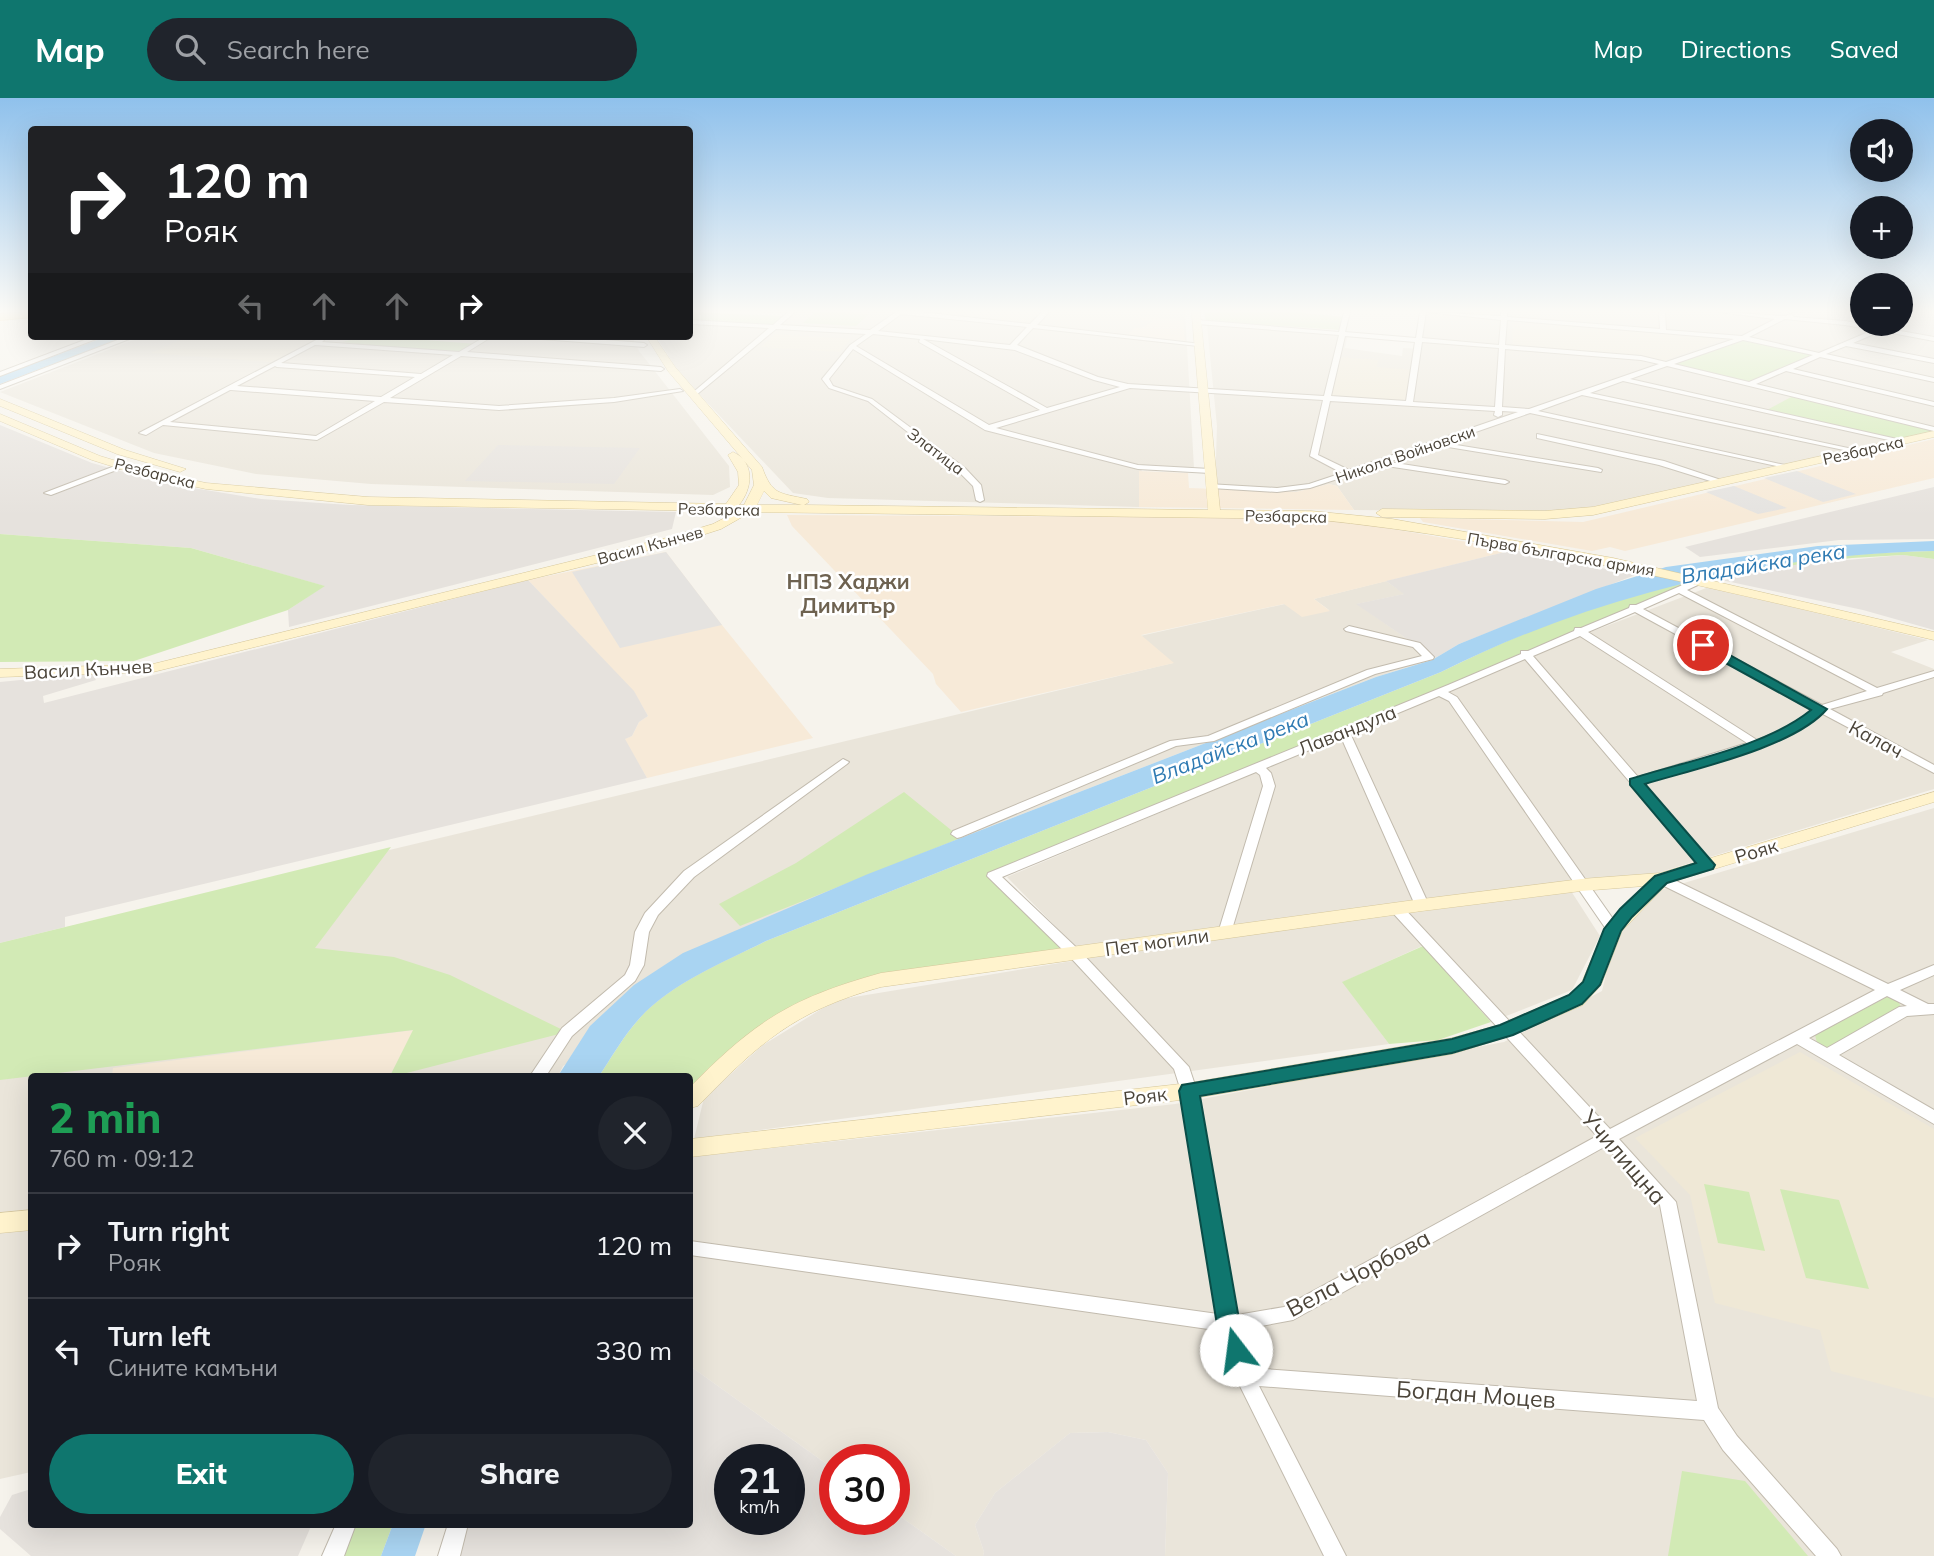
<!DOCTYPE html>
<meta charset="utf-8">
<style>
:root{--surface:#171b24;--page:#20242c;--text:#f1f3f6;--muted:#9ea1a6;--line:#363941;--accent:#0f766e}
body{margin:0;font-family:Mulish,sans-serif;background:var(--page);color:var(--text);height:100vh;display:flex;flex-direction:column;font-size:26px;white-space:nowrap}
*{box-sizing:border-box;margin:0}
p{font-size:23px;color:var(--muted)}
.icon{flex:none;width:38px;height:38px;fill:none;stroke:currentColor;stroke-width:2;stroke-linecap:round;stroke-linejoin:round}
.map{position:relative;flex:1;overflow:hidden}
.sheet{position:absolute;left:28px;top:975px;width:665px;height:455px;display:flex;flex-direction:column;background:var(--surface);border-radius:7px;box-shadow:0 7px 28px #0002}
.sheet>*{flex:none}
.banner{position:absolute;left:28px;top:28px;width:665px;height:214px;border-radius:7px;box-shadow:0 7px 28px #0002;background:#202124;color:#fff;overflow:hidden}
.tools{position:absolute;left:1850px;top:21px;display:grid;gap:14px}
.tools a{display:grid;place-items:center;width:63px;height:63px;border-radius:50%;background:var(--surface);box-shadow:0 7px 28px #0002;font-size:35px}
.speed{position:absolute;left:714px;top:1346px;display:flex;gap:14px;font-size:35px;font-weight:700;text-align:center}
.speed>*{display:grid;place-content:center;width:91px;height:91px;border-radius:50%;background:var(--surface);box-shadow:0 7px 28px #0002;line-height:1}
.speed small{font-size:18px;font-weight:400}
.speed .limit{border:10px solid #d22;background:#fff;color:#111}
.pin{position:absolute;display:grid;place-items:center;width:60px;height:60px;color:#fff;margin:-30px;border:4px solid #fff;border-radius:50%;box-shadow:0 2px 7px #0007}
.me{position:absolute;width:77px;margin:-38px;rotate:345deg;stroke-linejoin:round;filter:drop-shadow(0 0 5px #0008)}
.turn{display:flex;align-items:center;gap:24px;height:147px;padding:0 21px;font-size:32px}
.turn .icon{width:91px;height:91px;stroke-width:2.5}
.turn b{display:block;font-size:49px;line-height:60px}
.lanes{display:flex;align-items:center;height:66px;padding:0 21px;background:#0003;justify-content:center;gap:35px;direction:ltr}
.lanes .off{opacity:.35}
.round{display:grid;place-items:center;flex:none;width:74px;height:74px;border-radius:37px;background:var(--page)}
.summary{display:flex;align-items:center;justify-content:space-between;height:119px;padding:0 21px}
h1{font-size:42px;font-weight:800;line-height:52px;color:#1e9e55}
.button{display:flex;gap:14px;margin-top:auto;padding:14px 21px}
.button a{flex:1;height:80px;border-radius:42px;background:var(--accent);color:#fff;font-size:28px;font-weight:800;line-height:80px;text-align:center}
.button a+a{background:var(--page);color:var(--text)}
ul{padding:0;list-style:none}
li{display:flex;align-items:center;gap:21px;height:105px;padding:0 21px;border-top:2px solid var(--line)}
li div{flex:1}
li b{display:block;font-size:26px}
li em{font-style:normal}
header{display:flex;align-items:center;gap:42px;box-sizing:border-box;height:98px;padding:0 35px;background:var(--accent);color:#fff}
header strong{font-size:33px}
nav{display:flex;gap:38px;margin-inline-start:auto;font-size:24px}
.search{width:490px;height:63px;background:var(--page);display:flex;align-items:center;gap:18px;box-sizing:border-box;padding:0 24px;border-radius:38px;color:var(--muted);font-size:26px}
.map>svg:first-child{display:block}
.residential{fill:#eae5da}
.commercial{fill:#f7ead8}
.industrial{fill:#e6e2dd;fill-rule:evenodd}
.education{fill:#efe8d6}
.green{fill:#d2eab5}
.parking{fill:#e5e3e0}
.water{fill:#a9d4f2}
.lines{fill:none;stroke-linecap:round;stroke-linejoin:round}
.street-casing{stroke:#c2bbae;stroke-width:2}
.secondary-casing{stroke:#d6c79b;stroke-width:1}
.primary-casing{stroke:#e6c16a;stroke-width:2}
.street{fill:#fff;fill-rule:evenodd}
.secondary{fill:#fff3cd;fill-rule:evenodd}
.primary{fill:#ffe39c;fill-rule:evenodd}
.route{fill:#0f766e;stroke:#0a4d48;stroke-width:2}
.labels{text-anchor:middle;dominant-baseline:central;stroke-width:5;stroke-linejoin:round;paint-order:stroke}
.far-street-label{font-size:16px;fill:#4b4439;stroke:#fff}
.street-label{font-size:19px;fill:#4b4439;stroke:#fff}
.water-label{font-size:21px;font-style:italic;fill:#2e7ab2;stroke:#fff}
.far-district-label{font-size:21px;font-weight:bold;fill:#6e6250;stroke:#fff}
.near-street-label{font-size:23px;fill:#4b4439;stroke:#fff}
</style>
<header>
<strong>Map</strong>
<div class="search"><svg class="icon" aria-label="search" viewBox="0 0 24 24"><circle cx="10" cy="10" r="6"/><path d="M15 15l6 6"/></svg>Search here</div>
<nav><a>Map</a><a>Directions</a><a>Saved</a></nav>
</header>
<div class="map">
<svg width="1934" height="1458" viewBox="0 0 1934 1458">
<rect width="100%" height="100%" fill="#f6f3ec"/>
<path class="residential" d="M757,214H1185L1194,370L1142,367L1139,409L828,400L793,395L680,276L656,238H690V225L775,231L790,217Z
M1427,214H1782L1791,218L1786,219L1845,225L1934,241V332L1615,406L1566,414L1354,412L1337,388L1329,386L1296,394L1215,391L1217,328L1207,227L1348,236L1345,250L1402,258L1403,250L1421,251Z
M144,238H632L639,253L729,368L730,389L713,397L371,386L256,376L154,355L0,294Z
M1386,483L1405,496L1357,506L1416,547L1432,562L1376,579L868,776L563,968L558,978H32L31,1374L0,1381V845L1173,565L1140,538L1285,506L1329,512L1314,501Z
M1709,489L1928,542L1891,554L1934,571V691L1657,775L1076,849L1007,779L1580,538Z
M1934,710V1458H1165L1168,1375L1146,1342L1108,1334L1070,1335L995,1395L975,1427L984,1454L983,1458H956L894,1414V1362H835V1372L690,1268V1059L1175,1006L1504,944L1602,893L1615,839L1654,794Z
M1571,793L1600,838L1572,892L1491,924L1422,848L1343,884L1389,946L694,1041L704,1000L763,947L836,902L1121,855Z"/>
<path class="commercial" d="M1140,218L1183,222L1185,243L1127,238L1135,230L1144,229L1153,223L1138,221Z
M1934,341V380L1625,453L1610,449L1592,453L1423,424L1420,420L1583,424Z
M1139,373L1188,375L1189,390L1296,394L1329,386L1337,388L1354,412L1139,409Z
M787,417L1308,420L1346,423L1513,452L1314,501L1330,513L1302,519L1284,506L1141,537L1174,565L961,614L936,586L933,576L792,428Z
M666,454L722,527L813,640L647,680L624,641L632,638L639,624L648,618L634,594L528,482Z
M414,932L390,978H112L113,970Z"/>
<path class="industrial" d="M1784,214H1862V226H1900L1901,214H1930L1934,216V240Z
M0,327L92,365L163,385L261,401L350,407L676,414L672,431L289,529L288,512L324,488L191,450L0,436Z
M498,347L640,350L614,386L465,383Z
M1934,389V441L1839,442L1700,459L1685,449Z
M1513,452L1635,477L1459,546L1432,562L1416,547L1356,506L1404,496L1386,483Z
M1903,457L1934,461V532L1863,512L1712,480L1760,470Z
M528,482L634,593L648,618L639,624L632,638L625,641L647,680L65,819V829L0,845V584L92,575L96,582L43,598L44,605Z
M690,1268L835,1372V1421H894V1414L956,1458H449L458,1426H690ZM730,1362H789V1421H730Z
M1108,1334L1146,1342L1168,1375L1165,1458H983L984,1454L975,1427L995,1395L1070,1335Z
M31,1391L32,1426H312L298,1458H31L0,1431V1419L12,1397Z"/>
<path class="education" d="M915,214H1039L1027,226Z
M1512,223L1724,241L1663,263L1513,246Z
M775,236L851,241L839,254L761,249Z
M190,238H292L319,240L271,264L151,255Z
M1337,259L1378,262L1377,269L1413,272L1409,306L1327,300Z
M1800,954L1934,1031V1300L1831,1273L1820,1232L1715,1205L1690,1097L1635,1040Z"/>
<path class="green" d="M690,214L783,218L772,228L690,222Z
M815,214L869,216L856,228L803,225Z
M1204,214H1295L1344,219L1340,232L1206,223Z
M367,238H372L477,246L460,256L348,248L352,245L342,244Z
M1743,240L1820,257L1750,286L1664,265Z
M1795,297L1934,331V336L1902,343L1765,313Z
M0,436L191,450L325,488L288,512L134,563L0,564Z
M1934,453V461L1903,457L1852,460L1706,478C1781,463 1857,454 1934,453Z
M1699,483L994,777L1075,856L835,895L725,967L690,1002V978H599C610,962 620,944 633,928C665,887 721,866 766,843L1441,574C1512,539 1590,506 1668,487C1678,485 1688,486 1699,483Z
M904,694L961,740L740,828L719,806L796,765Z
M391,749L315,850L394,859L450,877L567,934L395,978H390L413,932L0,982V845Z
M1423,848L1491,924L1438,942L1389,946L1342,884Z
M1887,899L1898,903L1901,909L1830,951L1817,945L1815,937Z
M1704,1086L1749,1094L1765,1153L1718,1145Z
M1780,1091L1839,1102L1869,1191L1806,1180Z
M1682,1373L1745,1383L1808,1458H1668Z
M346,1426H393L381,1458H333Z"/>
<path class="parking" d="M1797,373L1856,396L1823,404L1764,380Z
M1734,388L1787,410L1758,416L1706,394Z
M666,454L722,527L620,550L572,474Z"/>
<path class="water" d="M108,238H127L0,286V278Z
M1934,443V453C1761,457 1596,497 1441,574L766,843C721,866 665,887 633,928C620,944 610,962 599,978H558L590,928L634,887L683,855L868,776L1376,579L1432,562L1459,546L1596,491L1666,469L1818,448Z
M393,1426H426L415,1458H381Z"/>
<g class="lines">
<g class="street-casing">
<path id="street" d="M788,214H795L780,227L870,232L896,214H920L1030,226L1042,214H1049L1037,227L1201,246L1198,248L1033,230L1017,247L1098,279L1128,286L1324,298L1339,237L1197,226L1194,224L1197,222L1339,234L1344,214H1350L1345,234L1416,240L1420,214H1426L1422,240L1499,247L1501,222L1427,214L1501,218V214H1507V219L1660,231L1659,214H1665L1666,232L1742,238L1775,221L1719,214L1785,218L1791,216L1794,219L1845,223L1934,239V243L1881,233L1853,245L1934,261V265L1846,248L1826,256L1934,280V284L1820,259L1793,271L1934,304V308L1786,273L1756,286L1934,329V333L1667,268L1630,281L1906,343L1902,345L1623,283L1590,295L1862,353L1858,355L1582,297L1538,313L1794,369L1790,371L1530,315L1444,345L1598,370L1602,372L1601,374L1436,347L1389,364L1505,382L1509,384L1505,386L1380,367L1310,390L1277,394L1211,390H1208V386L1277,390L1309,386L1342,375L1310,358L1323,302L1130,290L996,330L1138,367L1210,371L1214,373L1210,375L1138,371L985,332L853,251L829,281L833,288L872,301L965,370L981,387L984,402L980,404L976,402L973,388L959,374L868,303L829,290L822,281L850,247L866,236L776,231L695,298H691V296L769,230L690,226V222L773,227ZM901,216L1027,229L1010,247L878,233ZM1785,221L1845,227L1873,232L1819,255L1749,239ZM1507,222L1734,241L1666,264L1641,258L1505,247ZM873,236L920,241L919,244L1040,312L989,327L856,248ZM1345,238L1415,244L1406,303L1331,298ZM923,241L1015,252L1094,282L1120,289L1047,310ZM1743,242L1813,257L1749,284L1674,266ZM1422,244L1499,250L1495,309L1413,304ZM1505,251L1641,262L1659,266L1529,311L1502,309ZM1330,303L1495,313L1494,317L1498,319L1502,317V313L1518,314L1349,372L1318,357Z
M95,238H104L0,278V274Z
M128,238H137L0,291V287Z
M486,238H493L467,254L661,269L664,271L661,273L461,258L390,300L499,308L614,300L680,291L683,293L614,304L499,312L384,304L317,342L163,327L146,337L139,335L320,240L325,241L322,244L459,254ZM315,247L453,257L421,276L281,265ZM275,268L277,269L415,279L381,299L237,288ZM230,292H231L375,303L316,338L170,324Z
M526,238H553L644,245L647,247L644,249L529,240Z
M1537,336L1664,363L1727,384L1720,386L1659,367L1537,340Z
M120,366L127,368L51,397L44,395Z
M1699,480L1704,483L1702,485L1687,492L1877,590L1934,573V579L1883,595L1882,597L1830,611L1934,667V675L1821,615L1802,631L1760,648L1643,685L1713,767L1711,770H1703L1525,561L1448,594L1457,599L1618,828L1620,831L1618,834H1608L1449,603L1439,598L1350,635L1429,807L1427,810H1417L1415,807L1341,639L1266,670L1271,675L1275,688L1230,838H1220L1218,835L1263,688L1260,677L1256,674L1002,779L1080,853L1189,969L1197,993L1237,1217L1284,1209L1597,1038L1392,814L1390,811L1392,808H1402L1610,1031L1875,892L1656,784L1655,781L1656,778H1666L1888,886L1934,867V877L1900,892L1928,906H1934V916L1907,918L1839,957L1934,1012V1026L1797,946L1619,1041L1676,1104L1718,1310L1737,1338L1837,1451L1841,1458H1816L1723,1352L1704,1322L1259,1288L1346,1458H1324L1235,1278L1222,1233L690,1157V1143L1218,1216L1181,993L1174,971L1070,859L987,778L988,775L1448,587L1521,556V553H1528L1574,533L1575,530H1581L1629,510L1630,507H1636ZM1679,495L1867,593L1822,607L1643,511ZM1635,514L1813,611L1794,627L1757,642L1588,534ZM1580,538L1747,645L1638,679L1533,558ZM1887,898L1907,908L1899,909L1827,950L1809,940ZM1606,1048L1660,1107L1697,1303L1251,1270L1240,1232L1293,1222Z
M1349,528L1420,545L1434,559L1433,561L1375,576L1214,643L1176,648L961,739L957,740L951,736L953,733L1170,643L1208,638L1367,572L1422,558L1413,549L1346,533L1344,531Z
M843,661L849,664L847,666L694,779L658,817L649,834L644,867L635,883L572,938L546,978H530L562,930L625,877L630,867L635,834L645,815L684,773Z
M336,1426H356L344,1458H322Z
M448,1426H468L460,1458H438Z"/>
</g>
<g class="secondary-casing">
<path id="secondary" d="M1192,214H1200L1220,412L1311,413L1392,421L1613,460L1934,534V542C1728,494 1522,442 1311,421L751,414L721,431L674,446L153,574L0,579V571L153,566L666,440L713,426L736,414L724,418L718,413L368,407L206,391L140,377L92,362L0,323V316L100,358L146,372L206,385L368,399L726,406L739,387L738,374L728,357L733,354C755,364 753,390 739,407H744L754,387L752,372L668,273L646,238H654L675,269L762,369C772,397 779,395 807,401L809,404L804,407L1208,412ZM764,393L771,400L802,407H757Z
M0,301L125,352L186,371L180,374L117,356L0,308Z
M1934,333V339L1593,417L1545,421L1382,419L1376,415L1382,411L1545,413L1593,409Z
M1934,694V704L1668,785L1622,833L1601,887L1583,907L1513,937L1452,956L1189,1001L690,1059V1041L1189,985L1452,940L1499,927L1569,897L1582,884L1606,827L1644,788L1581,793L1422,813L881,889C794,913 759,945 698,1008L690,1010V989C755,923 791,900 881,875L1422,801L1581,781L1660,775Z
M32,1112V1132L0,1135V1115Z"/>
</g>
<g class="primary-casing">
<path id="primary" d="M32,214V219L0,222V216Z"/>
</g>
<use href="#street" class="street"/>
<use href="#secondary" class="secondary"/>
<use href="#primary" class="primary"/>
</g>
<linearGradient id="sky" x2="0" y2="1"><stop stop-color="#8fc1ec"/><stop offset="0.51" stop-color="#fbfaf6"/><stop offset="1" stop-color="#fbfaf6" stop-opacity="0"/></linearGradient>
<rect width="1934" height="418" fill="url(#sky)"/>
<path class="route" d="M1698,545H1708L1827,611C1795,649 1694,671 1645,686L1715,767L1713,771L1667,785L1632,819L1621,833L1600,887L1582,906L1513,937L1452,955L1200,998L1240,1227L1249,1252L1245,1260L1236,1263L1228,1260L1217,1227L1179,993L1182,987L1452,941L1500,927L1569,897L1583,884L1604,831L1620,811L1655,778L1696,765L1630,687V681C1686,663 1765,649 1811,612L1698,550Z"/>
<g class="labels">
<g class="far-street-label">
<text transform="translate(1863 352) rotate(-13)">Резбарска</text>
<text transform="translate(936 353) rotate(37)">Златица</text>
<text transform="translate(1405 356) rotate(-19)">Никола Войновски</text>
<text transform="translate(155 375) rotate(14)">Резбарска</text>
<text transform="translate(719 411) rotate(1)">Резбарска</text>
<text transform="translate(1286 418) rotate(1)">Резбарска</text>
<text transform="translate(650 447) rotate(-15)">Васил Кънчев</text>
<text transform="translate(1561 456) rotate(10)">Първа българска армия</text>
</g>
<g class="street-label">
<text transform="translate(88 571) rotate(-3)">Васил Кънчев</text>
<text transform="translate(1347 632) rotate(-22)">Лавандула</text>
<text transform="translate(1876 641) rotate(28)">Калач</text>
<text transform="translate(1756 753) rotate(-17)">Рояк</text>
<text transform="translate(1157 844) rotate(-8)">Пет могили</text>
<text transform="translate(1145 998) rotate(-7)">Рояк</text>
</g>
<g class="water-label">
<text transform="translate(1763 465) rotate(-9)">Владайска река</text>
<text transform="translate(1230 649) rotate(-21)">Владайска река</text>
</g>
<g class="far-district-label">
<text x="848" y="483">НПЗ Хаджи<tspan x="848" dy="24">Димитър</tspan></text>
</g>
<g class="near-street-label">
<text transform="translate(1624 1059) rotate(49)">Училищна</text>
<text transform="translate(1358 1175) rotate(-28)">Вела Чорбова</text>
<text transform="translate(1476 1296) rotate(4)">Богдан Моцев</text>
</g>
</g>
</svg>
<div class="tools">
<a><svg class="icon" aria-label="sound" viewBox="0 0 24 24"><path d="M4 9h4l5-4v14l-5-4H4zM17 9q2 3 0 6"/></svg></a>
<a>+</a>
<a>−</a>
</div>
<div class="speed"><div>21<small>km/h</small></div><div class="limit">30</div></div>
<div class="pin" style="left:1703px;top:547px;background:#d93025"><svg class="icon" aria-label="arrive" viewBox="0 0 24 24"><path d="M6 21V4h12l-3 4 3 4H6"/></svg></div>
<svg class="me" style="left:1236px;top:1252px" viewBox="-20 -20 40 40"><circle r="19" fill="#fff"/><path d="M0-13L10 11 0 6-10 11z" fill="#0f766e"/></svg>
<div class="banner">
<div class="turn"><svg class="icon" aria-label="right" viewBox="0 0 24 24"><path d="M7 20v-9h11M14 6l5 5-5 5"/></svg><div><b>120 m</b>Рояк</div></div>
<div class="lanes"><svg class="icon off" aria-label="left" viewBox="0 0 24 24"><path d="M17 20v-9H6M10 6l-5 5 5 5"/></svg><svg class="icon off" aria-label="ahead" viewBox="0 0 24 24"><path d="M12 20V5M6 11l6-6 6 6"/></svg><svg class="icon off" aria-label="ahead" viewBox="0 0 24 24"><path d="M12 20V5M6 11l6-6 6 6"/></svg><svg class="icon" aria-label="right" viewBox="0 0 24 24"><path d="M7 20v-9h11M14 6l5 5-5 5"/></svg></div>
</div>
<section class="sheet">
<div class="summary"><div><h1>2 min</h1><p>760 m · 09:12</p></div><a class="round"><svg class="icon" aria-label="close" viewBox="0 0 24 24"><path d="M6 6l12 12M18 6L6 18"/></svg></a></div>
<ul>
<li><svg class="icon" aria-label="right" viewBox="0 0 24 24"><path d="M7 20v-9h11M14 6l5 5-5 5"/></svg><div><b>Turn right</b><p>Рояк</p></div><em>120 m</em></li>
<li><svg class="icon" aria-label="left" viewBox="0 0 24 24"><path d="M17 20v-9H6M10 6l-5 5 5 5"/></svg><div><b>Turn left</b><p>Сините камъни</p></div><em>330 m</em></li>
</ul>
<div class="button"><a>Exit</a><a>Share</a></div>
</section>
</div>
